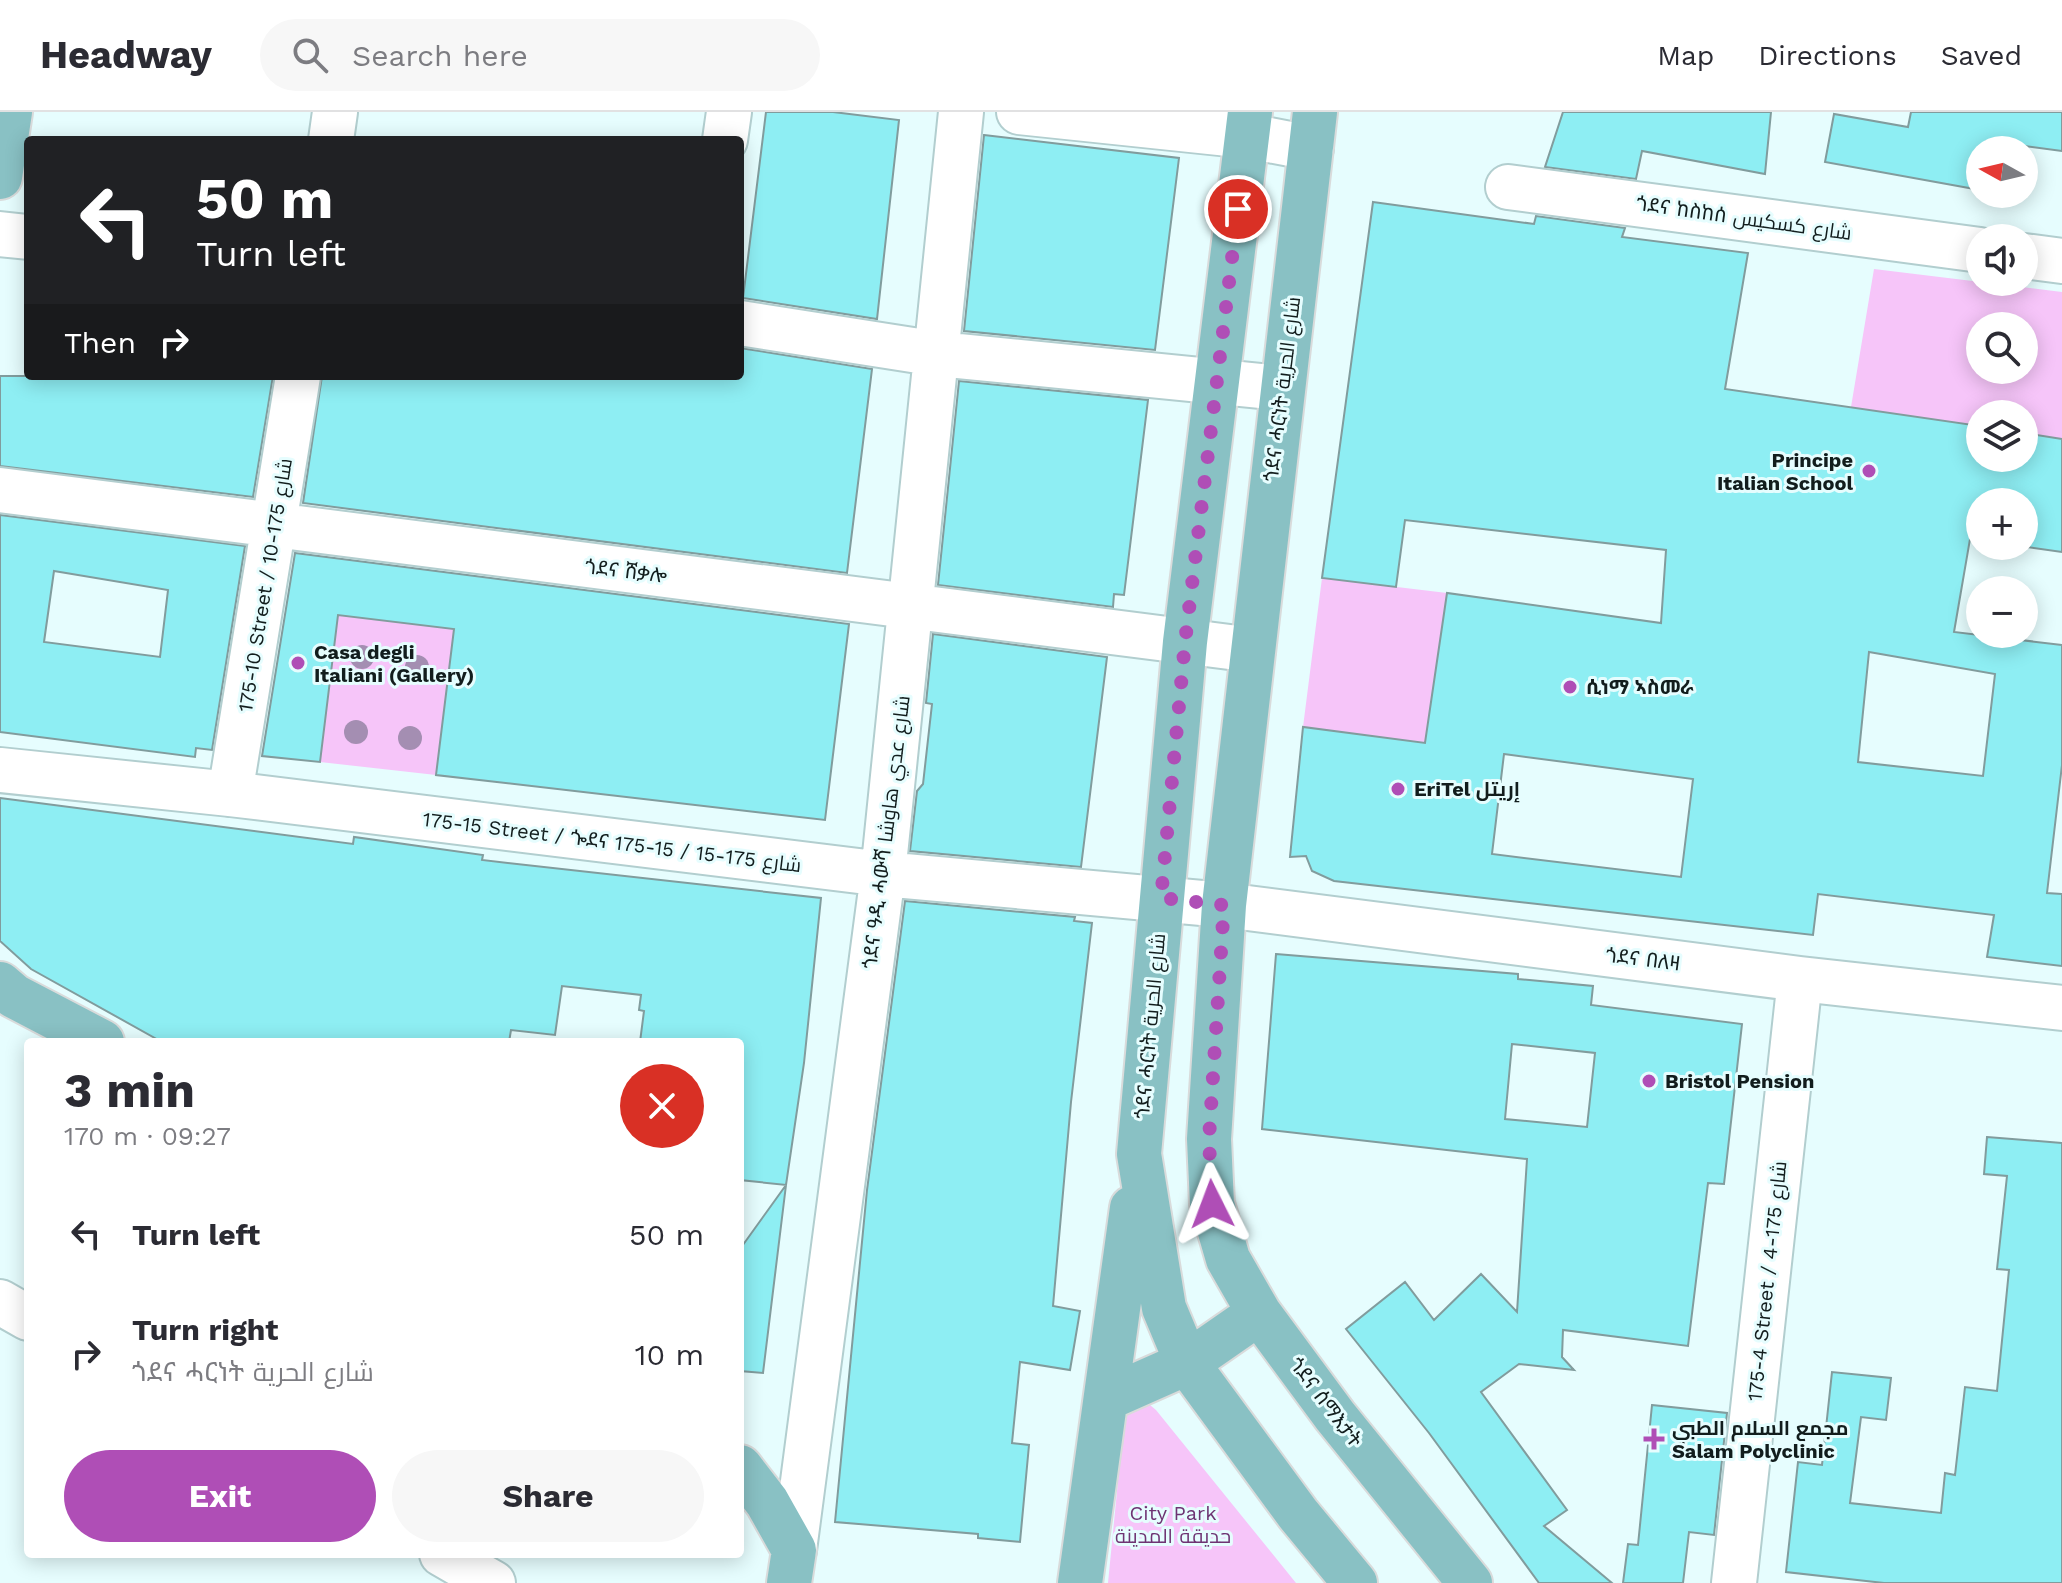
<!DOCTYPE html>
<meta charset="utf-8">
<style>
:root{--surface:#fff;--page:#f7f7f7;--text:#2b2b33;--muted:#7c7c81;--line:#e1e1e2;--accent:#af4eb6}
body{margin:0;font-family:"Work Sans",Cairo,"Noto Sans Ethiopic",sans-serif;background:var(--page);color:var(--text);height:100vh;display:flex;flex-direction:column;font-size:30px;white-space:nowrap}
*{box-sizing:border-box;margin:0}
p{font-size:26px;color:var(--muted)}
.icon{flex:none;width:44px;height:44px;fill:none;stroke:currentColor;stroke-width:2;stroke-linecap:round;stroke-linejoin:round}
.map{position:relative;flex:1;overflow:hidden}
.sheet{position:absolute;left:24px;top:926px;width:720px;height:520px;display:flex;flex-direction:column;background:var(--surface);border-radius:8px;box-shadow:0 4px 20px #0003}
.sheet>*{flex:none}
.guide{position:absolute;left:24px;top:24px;width:720px;height:244px;border-radius:8px;box-shadow:0 4px 20px #0003;background:#202124;color:#fff;overflow:hidden}
.needle{width:52px;rotate:278deg}
.controls{position:absolute;left:1966px;top:24px;display:grid;gap:16px}
.controls a{display:grid;place-items:center;width:72px;height:72px;border-radius:50%;background:var(--surface);box-shadow:0 4px 20px #0003;font-size:40px}
.pin{position:absolute;display:grid;place-items:center;width:68px;height:68px;color:#fff;margin:-34px;border:4px solid #fff;border-radius:50%;box-shadow:0 2px 8px #0007}
.me{position:absolute;width:88px;margin:-44px;rotate:357deg;stroke-linejoin:round;filter:drop-shadow(0 0 6px #0008)}
.turn{display:flex;align-items:center;gap:28px;height:168px;padding:0 40px;font-size:36px}
.turn .icon{width:104px;height:104px;stroke-width:2.5}
.turn b{display:block;font-size:56px;line-height:68px}
.then{display:flex;align-items:center;height:76px;padding:0 40px;background:#0003;gap:16px;font-size:30px}
.round{display:grid;place-items:center;flex:none;width:84px;height:84px;border-radius:42px;background:var(--page)}
.head{display:flex;align-items:center;justify-content:space-between;height:136px;padding:0 40px}
h1{font-size:48px;font-weight:700;line-height:60px}
.action{display:flex;gap:16px;margin-top:auto;padding:16px 40px}
.action a{flex:1;height:92px;border-radius:48px;background:var(--accent);color:#fff;font-size:32px;font-weight:700;line-height:92px;text-align:center}
.action a+a{background:var(--page);color:var(--text)}
ul{padding:0;list-style:none}
li{display:flex;align-items:center;gap:24px;height:120px;padding:0 40px}
li div{flex:1}
li b{display:block;font-size:30px}
li em{font-style:normal}
header{display:flex;align-items:center;gap:48px;box-sizing:border-box;height:112px;padding:0 40px;background:var(--surface);border-bottom:2px solid var(--line)}
header strong{font-size:38px}
nav{display:flex;gap:44px;margin-inline-start:auto;font-size:28px}
.search{width:560px;height:72px;background:var(--page);display:flex;align-items:center;gap:20px;box-sizing:border-box;padding:0 28px;border-radius:44px;color:var(--muted);font-size:30px}
.map>svg:first-child{display:block}
.green{fill:#f6c5f9;fill-rule:evenodd}
.building{fill:#8eeef3;stroke:#819c9d;stroke-width:2;fill-rule:evenodd}
.lines{fill:none;stroke-linecap:round;stroke-linejoin:round}
.minor-casing{stroke:#b2cecf;stroke-width:48}
.major-casing{stroke:#d9dbdb;stroke-width:48}
.minor{stroke:#fff;stroke-width:44}
.major{stroke:#89c1c4;stroke-width:44}
.tree{fill:#a48eb2}
.route{stroke:#af4eb6;stroke-width:14;stroke-dasharray:0 25.2}
.poi-dot{fill:#af4eb6;stroke:#e6fdfe;stroke-width:3}
.labels{text-anchor:middle;dominant-baseline:central;stroke-width:6;stroke-linejoin:round;paint-order:stroke}
.street-label{font-size:20px;fill:#121d1d;stroke:#e6fdfe}
.poi-label{font-size:20px;font-weight:bold;fill:#121d1d;stroke:#e6fdfe;text-anchor:start}
.park-label{font-size:20px;fill:#6e3373;stroke:#e6fdfe}
</style>
<header>
<strong>Headway</strong>
<div class="search"><svg class="icon" aria-label="search" viewBox="0 0 24 24"><circle cx="10" cy="10" r="6"/><path d="M15 15l6 6"/></svg>Search here</div>
<nav><a>Map</a><a>Directions</a><a>Saved</a></nav>
</header>
<div class="map">
<svg width="2062" height="1471" viewBox="0 0 2062 1471">
<rect width="100%" height="100%" fill="#e6fdfe"/>
<path class="green" d="M1874,157L2062,180V327L2024,321V302H1980V314L1851,295ZM1980,214H2024V258H1980Z
M1322,466L1447,481L1425,631L1303,615Z
M338,503L454,517L436,663L320,650Z
M1144,1288L1156,1298L1296,1471H1108L1124,1308L1131,1290Z"/>
<path class="building" d="M766,0H833L899,8L877,207L743,186Z
M1563,0H1771L1765,62L1642,39L1636,67L1545,55Z
M1911,0H2062V39L1986,29L1985,38H1980V78L1825,50L1834,2L1908,15Z
M984,23L1179,46L1155,238L964,219Z
M1373,90L1534,112L1536,104L1625,116L1622,125L1748,141L1725,277L1980,314V346H2024V321L2062,327V440L2020,434H2024V390H1980V428L1970,427L1954,520L2062,533V653L2047,781L2062,782V854L1987,845L1994,803L1818,782L1813,823L1334,769L1312,759L1306,744L1290,745L1303,615L1425,631L1447,481L1661,511L1666,438L1405,408L1396,475L1322,466ZM1869,540L1995,562L1983,664L1858,650ZM1504,642L1693,667L1681,765L1492,742Z
M740,236L872,257L847,461L303,391L322,264H740Z
M0,264H273L253,385L0,354Z
M959,269L1148,288L1124,483L1114,482L1113,495L938,473Z
M0,403L245,434L212,638L196,636L195,645L0,620ZM54,459L168,478L160,545L44,530Z
M295,441L849,512L825,708L436,663L454,517L338,503L320,650L262,644Z
M933,522L1107,545L1081,755L910,739L917,679L923,672L932,592L926,591Z
M0,686L353,732L354,725L483,743L482,748L821,786L804,951L786,1073L740,1068V930H640L644,899L639,898L641,883L562,874L555,923L511,918L509,930H162L31,857L0,829Z
M905,789L1075,805L1074,809L1092,811L1071,990L1053,1194L1080,1199L1070,1258L1020,1250L1012,1331L1029,1333L1020,1430L978,1426V1422L835,1410L867,1078Z
M1276,842L1518,862V867L1593,874L1591,893L1742,912L1724,1072L1708,1071L1688,1234L1563,1218L1562,1245L1574,1258L1519,1252L1481,1280L1567,1398L1544,1414L1612,1471H1539L1429,1321L1346,1217L1405,1170L1434,1208L1481,1162L1517,1200L1527,1047L1262,1017ZM1512,932L1595,941L1587,1015L1505,1007Z
M1987,1025L2062,1031V1471H1884L1786,1460L1798,1350L1822,1353L1832,1260L1891,1266L1886,1308L1861,1305L1850,1391L1941,1401L1945,1361L1955,1363L1965,1275L1997,1279L2009,1158L1997,1157L2007,1064L1984,1062Z
M786,1073L763,1261L740,1259V1137Z
M1652,1293L1727,1301L1714,1423L1689,1420L1683,1471H1623L1628,1432L1638,1433Z"/>
<g class="lines">
<g class="minor-casing">
<path id="minor" d="M1019,0L1248,24L1311,36
M331,28L335,0
M725,28L729,0
M1508,75L1980,138
M0,122L28,125
M2024,144L2062,149
M740,211L938,242L1281,276
M0,378L1253,538
M0,658L230,682L883,762L1224,793L1800,867L2062,896
M230,682L298,264
M0,1190L28,1206
M794,1438L883,762L961,0
M442,1442L493,1471
M1734,1471L1800,867"/>
</g>
<g class="major-casing">
<path id="major" d="M1250,0L1185,530L1139,1042L1164,1196L1187,1251L1298,1402L1355,1471
M1315,0L1224,793L1209,1027L1212,1092L1228,1147L1259,1201L1335,1304L1470,1471
M0,65L10,0
M0,872L14,884L102,930
M1108,1286L1187,1251L1259,1201
M740,1355L767,1390L794,1438L789,1471
M1080,1471L1132,1096"/>
</g>
<use href="#minor" class="minor"/>
<use href="#major" class="major"/>
</g>
<g class="tree">
<circle cx="362" cy="545" r="12"/>
<circle cx="417" cy="555" r="12"/>
<circle cx="356" cy="620" r="12"/>
<circle cx="410" cy="626" r="12"/>
</g>
<g class="lines">
<path class="route" d="M1212,1092L1209,1027L1224,793L1161,786L1185,530L1238,97"/>
</g>
<g class="poi-dot">
<circle cx="1869" cy="359" r="8"/>
<circle cx="298" cy="551" r="8"/>
<circle cx="1570" cy="575" r="8"/>
<circle cx="1398" cy="677" r="8"/>
<circle cx="1649" cy="969" r="8"/>
<path d="M1650 1315h8v8h8v8h-8v8h-8v-8h-8v-8h8z"/>
</g>
<g class="labels">
<g class="street-label">
<text transform="translate(1744 106) rotate(8)">ጎደና ከስከሰ شارع كسكيس</text>
<text transform="translate(1282 277) rotate(-83)">ጎደና ሓርነት شارع الحرية</text>
<text transform="translate(626 459) rotate(7)">ጎደና ሸቃሎ</text>
<text transform="translate(265 473) rotate(-81)">175-10 Street / شارع 175-10</text>
<text transform="translate(886 720) rotate(-83)">ጎደና ዓዲ ሓውሻ شارع عدي هاوشا</text>
<text transform="translate(612 730) rotate(7)">175-15 Street / ጐደና 175-15 / شارع 175-15</text>
<text transform="translate(1643 847) rotate(7)">ጎደና በለዛ</text>
<text transform="translate(1150 914) rotate(-85)">ጎደና ሓርነት شارع الحرية</text>
<text transform="translate(1767 1169) rotate(-84)">175-4 Street / شارع 175-4</text>
<text transform="translate(1326 1290) rotate(53)">ጎደና ሰማእታት</text>
</g>
<g class="poi-label">
<text x="1853" y="348" text-anchor="end">Principe<tspan x="1853" dy="23">Italian School</tspan></text>
<text x="314" y="540">Casa degli<tspan x="314" dy="23">Italiani (Gallery)</tspan></text>
<text x="1586" y="575">ሲነማ ኣስመራ</text>
<text x="1414" y="677">EriTel إريتل</text>
<text x="1665" y="969">Bristol Pension</text>
<text x="1672" y="1316">مجمع السلام الطبي<tspan x="1672" dy="23">Salam Polyclinic</tspan></text>
</g>
<g class="park-label">
<text x="1173" y="1401">City Park<tspan x="1173" dy="23">حديقة المدينة</tspan></text>
</g>
</g>
</svg>
<div class="controls">
<a><svg class="needle" viewBox="-14 -14 28 28"><path d="M0-13l5 13h-10z" fill="#e53935"/><path d="M0 13l5-13h-10z" fill="#7c7c81"/></svg></a>
<a><svg class="icon" aria-label="sound" viewBox="0 0 24 24"><path d="M4 9h4l5-4v14l-5-4H4zM17 9q2 3 0 6"/></svg></a>
<a><svg class="icon" aria-label="search" viewBox="0 0 24 24"><circle cx="10" cy="10" r="6"/><path d="M15 15l6 6"/></svg></a>
<a><svg class="icon" aria-label="layers" viewBox="0 0 24 24"><path d="M12 4l9 5-9 5-9-5zM3 14l9 5 9-5"/></svg></a>
<a>+</a>
<a>−</a>
</div>
<div class="pin" style="left:1238px;top:97px;background:#d93025"><svg class="icon" aria-label="arrive" viewBox="0 0 24 24"><path d="M6 21V4h12l-3 4 3 4H6"/></svg></div>
<svg class="me" style="left:1212px;top:1092px" viewBox="-20 -20 40 40"><path d="M0-17L14 15 0 8-14 15z" fill="#af4eb6" stroke="#fff" stroke-width="4"/></svg>
<div class="guide">
<div class="turn"><svg class="icon" aria-label="left" viewBox="0 0 24 24"><path d="M17 20v-9H6M10 6l-5 5 5 5"/></svg><div><b>50 m</b>Turn left</div></div>
<div class="then">Then<svg class="icon" aria-label="right" viewBox="0 0 24 24"><path d="M7 20v-9h11M14 6l5 5-5 5"/></svg></div>
</div>
<section class="sheet">
<div class="head"><div><h1>3 min</h1><p>170 m · 09:27</p></div><a class="round" style="background:#d93025;color:#fff"><svg class="icon" aria-label="close" viewBox="0 0 24 24"><path d="M6 6l12 12M18 6L6 18"/></svg></a></div>
<ul>
<li><svg class="icon" aria-label="left" viewBox="0 0 24 24"><path d="M17 20v-9H6M10 6l-5 5 5 5"/></svg><div><b>Turn left</b></div><em>50 m</em></li>
<li><svg class="icon" aria-label="right" viewBox="0 0 24 24"><path d="M7 20v-9h11M14 6l5 5-5 5"/></svg><div><b>Turn right</b><p>ጎደና ሓርነት شارع الحرية</p></div><em>10 m</em></li>
</ul>
<div class="action"><a>Exit</a><a>Share</a></div>
</section>
</div>
